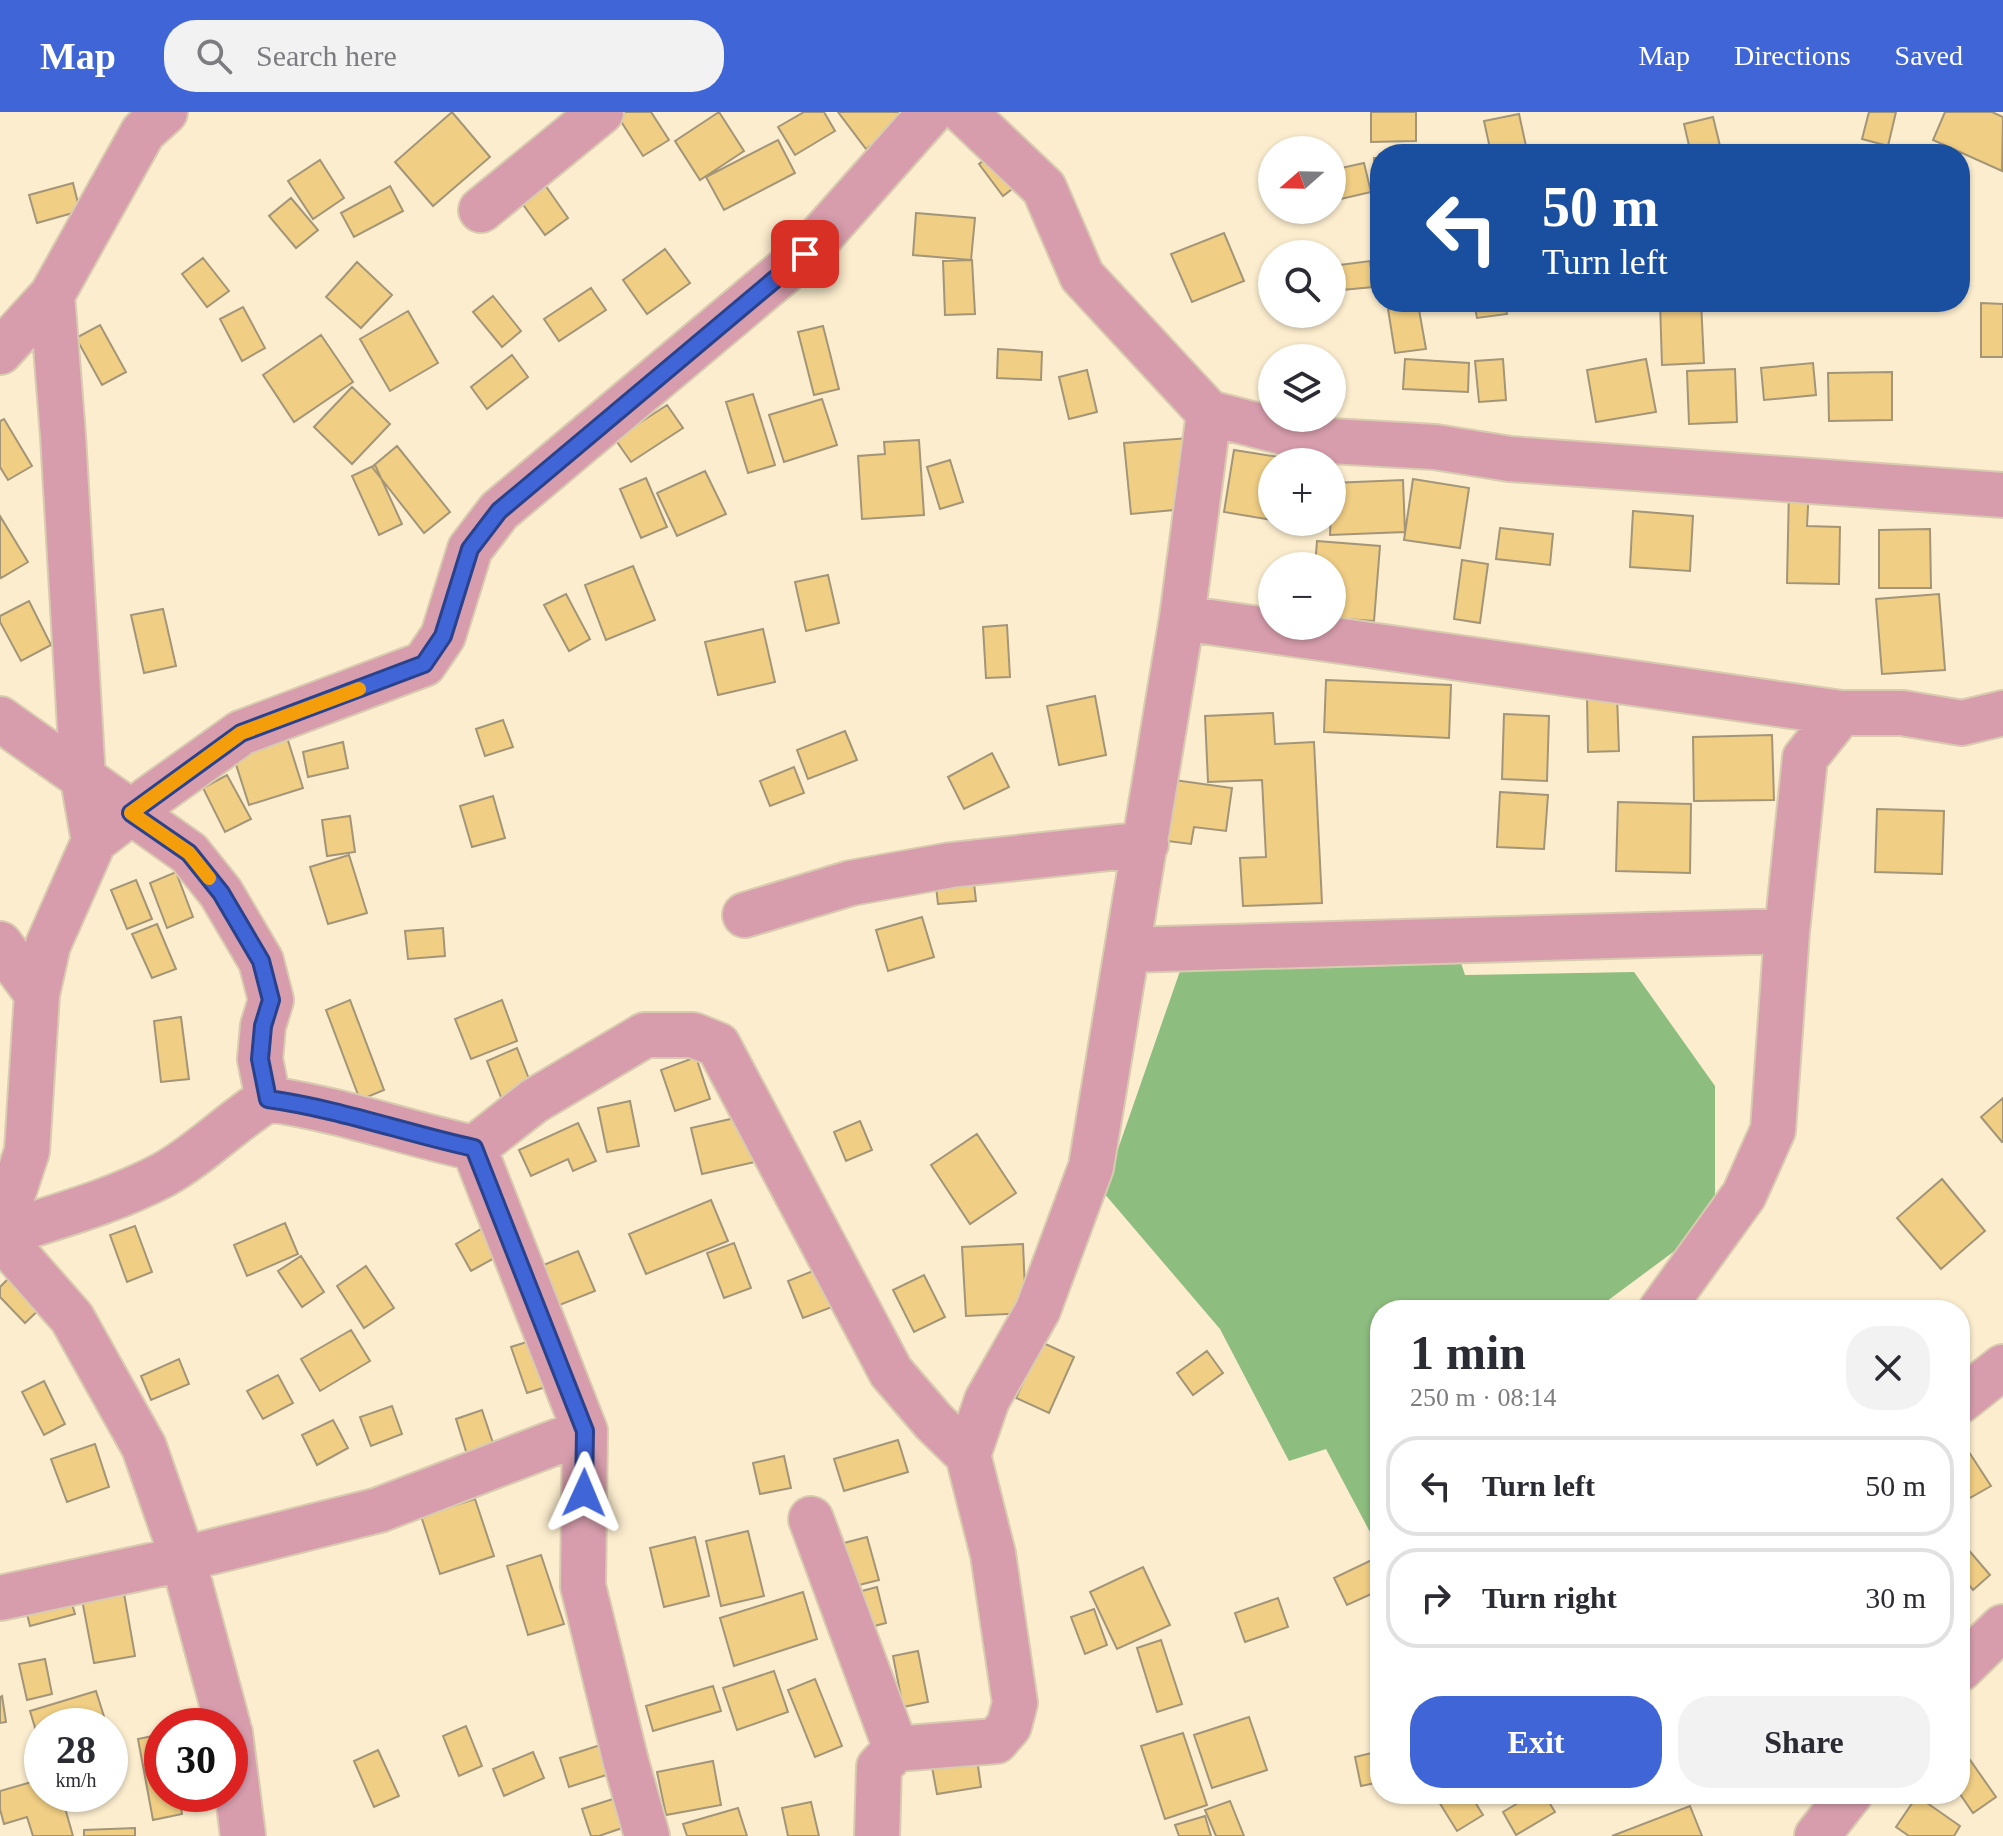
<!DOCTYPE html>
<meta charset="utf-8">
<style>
:root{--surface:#fff;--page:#f2f2f3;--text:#2b2b33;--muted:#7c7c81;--line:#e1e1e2;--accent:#4065d7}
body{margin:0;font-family:Georgia,serif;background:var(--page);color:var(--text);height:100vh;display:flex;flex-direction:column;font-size:30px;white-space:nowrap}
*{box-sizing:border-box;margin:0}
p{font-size:26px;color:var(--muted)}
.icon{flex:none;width:44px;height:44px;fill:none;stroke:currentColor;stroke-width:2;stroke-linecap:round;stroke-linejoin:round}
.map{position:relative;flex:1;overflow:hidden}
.sheet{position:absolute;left:1370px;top:1188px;width:600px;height:504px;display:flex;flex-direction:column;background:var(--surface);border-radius:32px;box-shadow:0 2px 6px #0004}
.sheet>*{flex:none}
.top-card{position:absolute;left:1370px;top:32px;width:600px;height:168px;border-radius:32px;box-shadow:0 2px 6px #0004;background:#1a4fa0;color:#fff;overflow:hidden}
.needle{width:52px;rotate:250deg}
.controls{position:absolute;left:1258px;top:24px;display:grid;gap:16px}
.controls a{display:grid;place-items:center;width:88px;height:88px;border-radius:50%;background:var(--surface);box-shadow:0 2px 6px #0004;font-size:40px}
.speed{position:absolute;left:24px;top:1596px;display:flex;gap:16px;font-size:40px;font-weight:700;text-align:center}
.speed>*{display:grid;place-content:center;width:104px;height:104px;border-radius:50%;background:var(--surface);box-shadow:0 2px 6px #0004;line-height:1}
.speed small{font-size:20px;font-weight:400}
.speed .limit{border:12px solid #d22;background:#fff;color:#111}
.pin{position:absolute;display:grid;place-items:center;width:68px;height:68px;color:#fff;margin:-34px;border-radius:16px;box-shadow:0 4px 12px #0006}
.me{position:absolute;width:88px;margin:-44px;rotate:1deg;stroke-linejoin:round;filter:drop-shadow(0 0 6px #0008)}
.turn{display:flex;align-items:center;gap:28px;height:168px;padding:0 40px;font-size:36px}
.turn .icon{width:104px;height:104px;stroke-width:2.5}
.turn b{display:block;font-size:56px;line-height:68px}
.round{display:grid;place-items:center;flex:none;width:84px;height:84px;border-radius:32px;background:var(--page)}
.overview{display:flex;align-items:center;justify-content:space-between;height:136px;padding:0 40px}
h1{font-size:48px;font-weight:600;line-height:60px}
.button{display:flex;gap:16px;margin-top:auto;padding:16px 40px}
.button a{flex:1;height:92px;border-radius:32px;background:var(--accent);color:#fff;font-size:32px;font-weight:600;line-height:92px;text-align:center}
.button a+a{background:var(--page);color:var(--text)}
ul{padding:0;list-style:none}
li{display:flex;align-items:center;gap:24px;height:100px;margin:0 16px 12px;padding:0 24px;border:4px solid var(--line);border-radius:32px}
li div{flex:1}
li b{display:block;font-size:30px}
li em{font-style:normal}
header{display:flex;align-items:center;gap:48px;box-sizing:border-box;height:112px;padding:0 40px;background:var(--accent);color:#fff}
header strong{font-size:38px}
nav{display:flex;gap:44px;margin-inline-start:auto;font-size:28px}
.search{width:560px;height:72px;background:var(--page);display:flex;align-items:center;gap:20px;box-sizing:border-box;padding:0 28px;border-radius:32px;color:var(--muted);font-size:30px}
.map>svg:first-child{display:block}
.forest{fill:#8dbd7f}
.building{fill:#f0ce84;stroke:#a39578;stroke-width:2}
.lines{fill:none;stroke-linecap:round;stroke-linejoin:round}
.minor-casing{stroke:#d8cbaf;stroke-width:48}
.minor{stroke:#d79dad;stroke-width:44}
.route-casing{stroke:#2a428c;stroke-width:20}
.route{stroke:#4065d7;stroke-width:14}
.slow{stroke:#f59e0b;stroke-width:14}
</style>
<header>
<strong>Map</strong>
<div class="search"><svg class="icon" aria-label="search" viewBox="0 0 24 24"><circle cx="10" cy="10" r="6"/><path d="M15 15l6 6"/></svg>Search here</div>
<nav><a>Map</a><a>Directions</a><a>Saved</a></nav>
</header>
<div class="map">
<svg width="2003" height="1724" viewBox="0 0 2003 1724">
<rect width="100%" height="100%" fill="#fcedce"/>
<path class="forest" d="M1448,812L1465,863L1634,860L1715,974V1109L1595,1198H1380L1379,1437L1326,1337L1289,1349L1220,1217L1103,1080L1194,819Z"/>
<path class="building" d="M452,0L490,45L433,94L395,50Z
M615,0H651L669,28L643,44Z
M719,0L744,39L700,68L675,29Z
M804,0H824L835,19L795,43L778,15Z
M838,0H898L905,8L866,37Z
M1371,0H1416V29L1371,30Z
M1869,0H1896L1888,34L1862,27Z
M1945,0H1992L2003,5L2002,59L1933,28Z
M1519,2L1526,34L1491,41L1484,9Z
M1713,5L1722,42H1691L1684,12Z
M778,28L795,61L724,98L706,65Z
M1000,36L1024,68L1003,84L979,52Z
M1374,46H1380V116H1375Z
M320,48L344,86L313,107L288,69Z
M1364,51L1371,80L1332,89V58Z
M543,70L568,106L545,123L519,87Z
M73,71L80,99L37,111L29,83Z
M390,74L403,99L354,125L341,101Z
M291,86L318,118L296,136L269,104Z
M916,101L975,106L971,148L913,143Z
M1224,121L1244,169L1192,190L1171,142Z
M665,137L690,171L647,202L623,168Z
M203,146L229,179L207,195L182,162Z
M972,148L975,202L945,203L943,149Z
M1370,149L1373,175L1332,179V154Z
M357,150L392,183L361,216L326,185Z
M591,176L606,198L559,229L544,207Z
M493,184L521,219L502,235L473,200Z
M1474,190H1505L1507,202L1477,206Z
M1660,190H1701L1704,251L1662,253Z
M1981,191L2003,192V245H1981Z
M1418,192L1426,237L1395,241L1388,197Z
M243,195L265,236L242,249L220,207Z
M408,199L438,251L390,279L360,227Z
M100,213L126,260L102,273L76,226Z
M823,214L839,277L814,283L798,220Z
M321,223L353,270L294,310L263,263Z
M998,237L1042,240L1041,268L997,266Z
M512,243L528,265L487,297L471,275Z
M1405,247L1469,251L1468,280L1403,277Z
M1503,247L1506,288L1479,290L1475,249Z
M1646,247L1656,300L1596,310L1587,258Z
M1813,251L1816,283L1764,288L1761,256Z
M1735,257L1737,310L1689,312L1687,259Z
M1087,258L1097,300L1069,307L1059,265Z
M1892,260V308L1829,309L1828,261Z
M352,275L390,312L352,352L314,315Z
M753,282L775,353L748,361L726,290Z
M822,287L837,333L784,350L769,303Z
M667,293L683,316L631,350L615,327Z
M4,307L32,354L8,368L0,355V309Z
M1189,326L1196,396L1131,402L1124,331Z
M919,328L924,403L862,407L858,344L885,342L884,330Z
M397,334L450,400L424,421L372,355Z
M1234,338L1279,345L1278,350H1272V408L1224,400Z
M950,348L963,390L940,397L927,355Z
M375,353L402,412L379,423L352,364Z
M705,359L726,402L677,424L657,381Z
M646,366L667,415L641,426L620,377Z
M1413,367L1469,376L1460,436L1404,428Z
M1403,368L1405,420L1330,423L1332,371Z
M1789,376H1809L1807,414L1840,415L1839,472L1787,471Z
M1633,399L1693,404L1690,459L1630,455Z
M0,404L28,450L1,466L0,464Z
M1500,416L1553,422L1550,453L1496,447Z
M1930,417L1931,476H1879V418Z
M1317,429L1380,434L1374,509L1332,506V454H1315Z
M1462,448L1488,452L1480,511L1454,507Z
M633,454L655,508L606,528L585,473Z
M828,463L839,511L806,519L795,470Z
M566,482L590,527L569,539L544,493Z
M1939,482L1945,558L1882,562L1876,487Z
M29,489L51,533L21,549L0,510V504Z
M163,497L176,554L144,561L131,503Z
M1007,513L1010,565L986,566L983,515Z
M763,517L775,570L718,583L705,530Z
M1326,568L1451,573L1449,626L1324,620Z
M1617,583L1619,639L1588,640L1587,584Z
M1095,584L1106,643L1059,653L1047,594Z
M1273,601L1275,632L1314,630L1322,791L1243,794L1240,746L1266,745L1262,668L1208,670L1205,604Z
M1504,602L1549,604L1547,669L1502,667Z
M503,608L513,635L485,644L476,617Z
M285,619L303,676L249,693L231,637Z
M845,619L857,648L808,667L797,638Z
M1772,623L1774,688L1694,689L1693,625Z
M343,630L348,656L308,665L303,640Z
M992,641L1009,675L964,697L948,665Z
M794,655L804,681L770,694L760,669Z
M227,663L251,707L225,720L203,676Z
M1167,667L1232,676L1226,719L1194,715L1191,732L1159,728Z
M1500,680L1548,683L1544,737L1497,735Z
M493,684L505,726L472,735L460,694Z
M1618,690L1691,692L1690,761L1616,759Z
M1877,697L1944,699L1942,762L1875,760Z
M350,704L355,740L327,744L322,708Z
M349,743L367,801L328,812L310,755Z
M176,760L193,805L167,816L150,771Z
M973,762L976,789L938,792L935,766Z
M136,768L152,807L127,817L111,778Z
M922,805L934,845L888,859L876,818Z
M157,812L176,857L152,866L132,822Z
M443,816L445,844L408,847L405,819Z
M350,888L384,978L360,988L326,898Z
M502,888L517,929L471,947L455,907Z
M181,905L189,967L161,970L154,909Z
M517,936L534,980L504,993L487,949Z
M696,945L710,987L675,999L661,958Z
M2003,986V1029L2002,1030L1981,1005Z
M630,989L639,1034L607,1040L598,996Z
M748,1003L759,1049L702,1062L691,1016Z
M860,1009L872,1038L846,1049L834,1020Z
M578,1011L596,1049L573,1059L568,1047L531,1064L519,1038Z
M977,1022L1016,1081L970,1112L931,1053Z
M1942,1067L1985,1119L1941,1157L1897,1106Z
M711,1088L728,1129L646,1162L629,1122Z
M493,1110L509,1138L471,1159L456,1132Z
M285,1111L298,1142L247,1164L234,1133Z
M135,1114L152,1160L127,1170L110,1123Z
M734,1131L751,1176L724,1186L707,1141Z
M1023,1132L1026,1201L966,1204L962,1135Z
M578,1139L595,1179L552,1196L536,1156Z
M301,1144L324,1180L302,1195L278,1159Z
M833,1151L848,1189L803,1206L788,1169Z
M366,1154L394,1196L364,1216L337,1174Z
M15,1160L45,1192L25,1211L0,1185V1175Z
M924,1163L945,1205L914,1220L893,1178Z
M351,1218L370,1249L320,1279L301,1247Z
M536,1227L552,1273L527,1281L511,1235Z
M1041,1230L1074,1245L1049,1301L1016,1286Z
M1207,1239L1223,1261L1193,1283L1177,1261Z
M179,1247L189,1272L151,1288L141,1264Z
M278,1263L293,1291L263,1307L247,1279Z
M44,1269L65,1312L44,1323L22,1280Z
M392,1294L402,1322L371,1334L360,1305Z
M482,1298L496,1340L469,1349L456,1307Z
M333,1308L348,1336L317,1353L302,1323Z
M898,1328L908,1360L844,1379L834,1347Z
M95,1332L109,1375L67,1390L51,1347Z
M1967,1337L1991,1374L1970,1386L1960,1369V1342Z
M784,1344L791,1376L760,1382L753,1351Z
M475,1387L494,1444L440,1462L421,1404Z
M748,1419L764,1484L721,1494L706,1429Z
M695,1425L709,1484L664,1495L650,1436Z
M867,1425L879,1468L855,1474L844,1431Z
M1960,1428L1990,1463L1973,1478L1960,1462Z
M541,1443L564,1512L528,1523L507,1454Z
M1380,1444V1478L1347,1493L1334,1466Z
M1143,1455L1170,1513L1117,1537L1090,1480Z
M122,1470L135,1544L94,1551L80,1477Z
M67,1475L75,1502L30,1514L23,1486Z
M877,1475L886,1511L867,1516L858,1480Z
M803,1480L817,1527L734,1554L720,1506Z
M1278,1486L1288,1515L1245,1530L1235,1501Z
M1094,1497L1107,1533L1085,1542L1071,1505Z
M1161,1528L1182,1592L1157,1600L1137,1536Z
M918,1539L928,1590L903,1595L893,1544Z
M45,1547L52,1582L27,1588L19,1552Z
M774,1559L788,1600L737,1618L723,1576Z
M815,1567L842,1634L815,1645L788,1578Z
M713,1574L721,1599L653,1619L646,1594Z
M96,1579L107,1614H42V1639L30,1599Z
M2,1584L6,1610L0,1611V1585Z
M1249,1605L1267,1658L1212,1676L1194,1623Z
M466,1614L482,1654L459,1664L443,1624Z
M1183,1621L1207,1693L1165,1707L1141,1634Z
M162,1622V1682H179L182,1702L153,1708L138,1627Z
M619,1627L628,1656L569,1675L560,1646Z
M378,1638L399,1684L374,1695L354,1649Z
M1380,1639V1670L1361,1674L1355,1645Z
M533,1640L544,1666L504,1684L493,1657Z
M1968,1645L1996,1685L1973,1701L1960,1682V1650Z
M977,1647L981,1675L937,1682L932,1655Z
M713,1649L721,1693L666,1703L657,1660Z
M42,1667V1682H61L73,1724H33L27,1705L4,1712L0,1697V1679Z
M1434,1682H1470L1483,1703L1457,1719Z
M1533,1682H1544L1555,1700L1516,1723L1503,1700Z
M1917,1684L1960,1714L1954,1724H1909L1896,1715Z
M616,1686L625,1715L599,1724H591L582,1697Z
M1230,1689L1244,1724H1216L1205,1698Z
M811,1690L819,1724H788L782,1696Z
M1690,1694L1702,1724H1612Z
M738,1696L747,1724H687L683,1712Z
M1205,1704L1211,1724H1179L1175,1713Z
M135,1716V1724H84V1718Z"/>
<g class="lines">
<g class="minor-casing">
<path id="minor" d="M964,0L1044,76L1082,164L1209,301L1314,328L1435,335L1510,347L2003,383
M481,98L601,0
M0,240L52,183
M1182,506L1841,601
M0,607L189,741L221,781L261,849L271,888L263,914L260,947L268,987
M94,729L83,667L63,324L52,183L143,20L165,0
M745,803L851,771L951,753L1146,732
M0,832L37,882
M1127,838L1787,819
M474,1036L534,989L645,923H693L718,933L891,1260L934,1310L968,1343L993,1442L1015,1591L1009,1614L996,1629L896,1637L879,1655L877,1724
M0,1121L27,1039L37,882L48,833L94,729L150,686L241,621L424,552L443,524L470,437L499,399L805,142L931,0
M0,1123C54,1105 112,1090 163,1063C201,1042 231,1010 268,987C339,997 405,1021 474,1036L585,1319L583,1474L626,1650L647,1724
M0,1124L72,1206L144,1335L183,1447L228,1614
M1661,1198L1744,1083L1773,1018L1787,819L1805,646L1841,601H1902L1962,611L2003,601
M1960,1289L2003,1255
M968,1343L987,1288L1038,1198L1091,1055L1182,506L1209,301
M811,1407L896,1637
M0,1486L183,1447L379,1398L585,1319
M1960,1557L2003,1515
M230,1621L243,1724
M1817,1724L1850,1682"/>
</g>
<use href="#minor" class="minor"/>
</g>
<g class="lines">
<g class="route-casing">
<path id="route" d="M584,1381L585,1319L474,1036C405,1021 339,997 268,987L260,947L263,914L271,888L261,849L221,781L189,741L131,701L241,621L424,552L443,524L470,437L499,399L805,142"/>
</g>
<use href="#route" class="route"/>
<path class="slow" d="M209,766L189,741L131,701L241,621L359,577"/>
</g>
</svg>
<div class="controls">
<a><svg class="needle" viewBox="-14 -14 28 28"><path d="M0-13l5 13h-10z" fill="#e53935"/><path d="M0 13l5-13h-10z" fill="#7c7c81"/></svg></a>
<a><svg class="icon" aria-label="search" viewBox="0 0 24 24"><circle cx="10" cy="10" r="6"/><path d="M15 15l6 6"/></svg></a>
<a><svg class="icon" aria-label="layers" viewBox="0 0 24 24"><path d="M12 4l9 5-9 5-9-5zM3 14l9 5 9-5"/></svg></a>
<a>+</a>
<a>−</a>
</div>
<div class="speed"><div>28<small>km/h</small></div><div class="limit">30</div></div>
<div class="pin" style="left:805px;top:142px;background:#d93025"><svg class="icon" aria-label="arrive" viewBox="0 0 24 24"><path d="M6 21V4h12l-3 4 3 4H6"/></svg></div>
<svg class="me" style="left:584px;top:1381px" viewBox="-20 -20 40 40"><path d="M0-17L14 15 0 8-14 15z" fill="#4065d7" stroke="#fff" stroke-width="4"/></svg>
<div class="top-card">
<div class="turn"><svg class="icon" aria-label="left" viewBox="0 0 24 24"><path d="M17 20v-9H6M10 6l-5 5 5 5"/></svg><div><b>50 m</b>Turn left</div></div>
</div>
<section class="sheet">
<div class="overview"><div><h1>1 min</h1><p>250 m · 08:14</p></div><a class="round"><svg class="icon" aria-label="close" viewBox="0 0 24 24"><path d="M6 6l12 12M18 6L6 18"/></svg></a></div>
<ul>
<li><svg class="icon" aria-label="left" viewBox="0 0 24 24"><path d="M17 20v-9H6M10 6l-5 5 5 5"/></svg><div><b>Turn left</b></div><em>50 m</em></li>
<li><svg class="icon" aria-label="right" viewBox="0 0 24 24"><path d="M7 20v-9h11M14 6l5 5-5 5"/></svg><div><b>Turn right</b></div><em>30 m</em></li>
</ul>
<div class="button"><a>Exit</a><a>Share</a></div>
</section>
</div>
